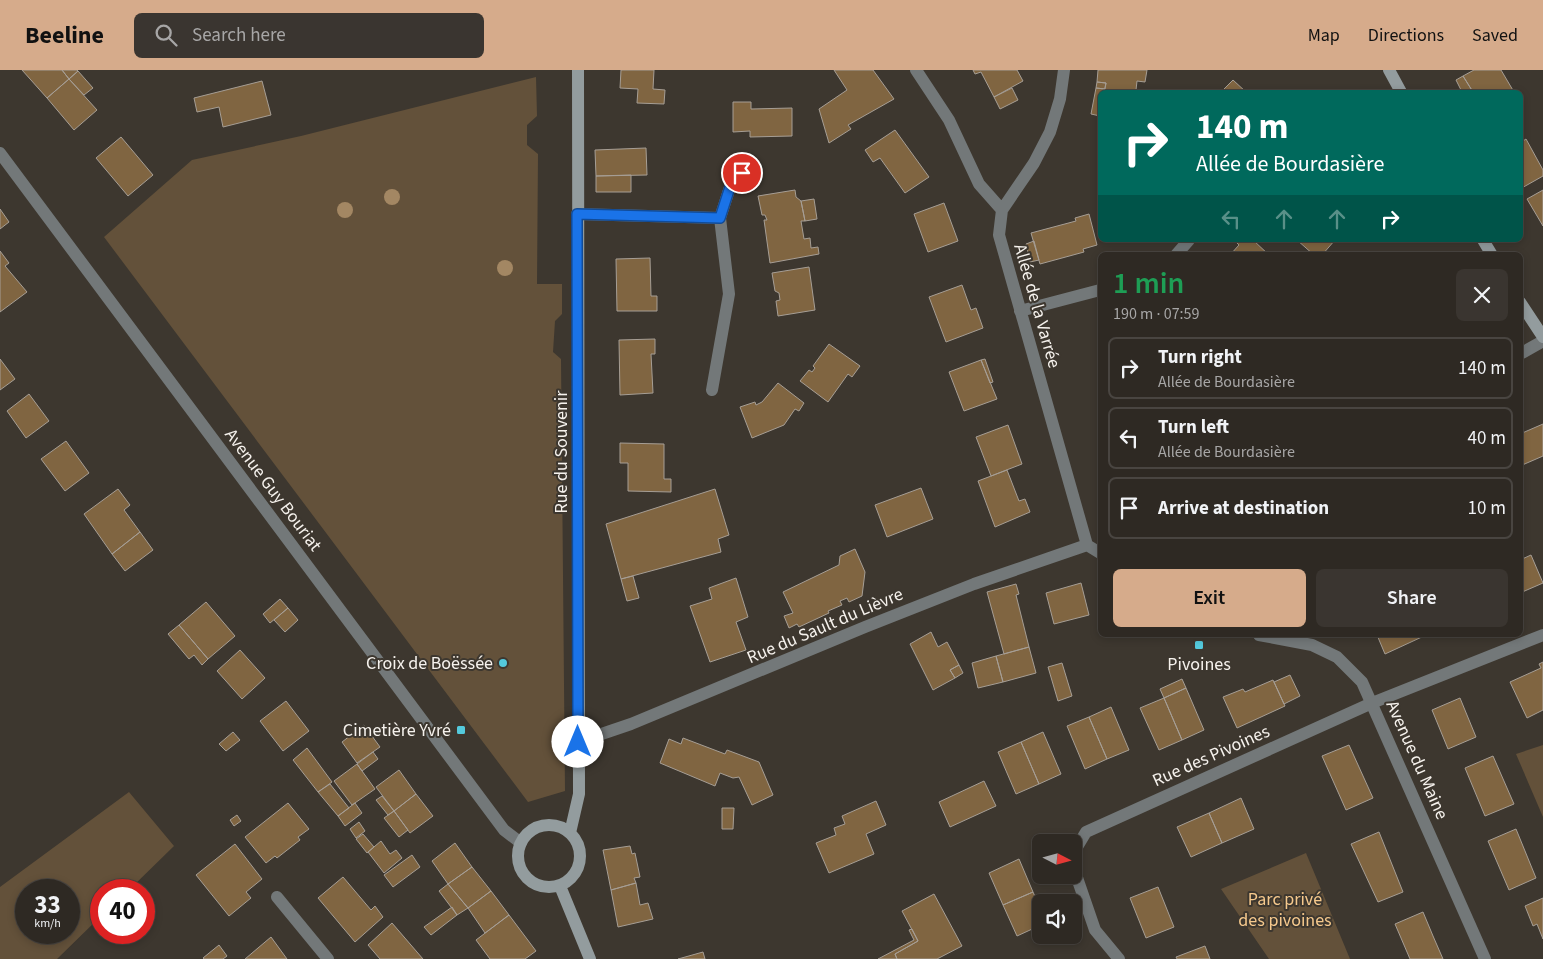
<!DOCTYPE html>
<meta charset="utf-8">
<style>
:root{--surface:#2e2923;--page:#3a3530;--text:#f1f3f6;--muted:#a7a6a6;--line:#494541;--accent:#d6ab8b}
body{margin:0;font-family:"Source Sans 3",sans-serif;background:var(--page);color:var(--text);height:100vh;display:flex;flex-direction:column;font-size:19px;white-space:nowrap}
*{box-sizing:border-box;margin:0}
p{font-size:16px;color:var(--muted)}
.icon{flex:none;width:28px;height:28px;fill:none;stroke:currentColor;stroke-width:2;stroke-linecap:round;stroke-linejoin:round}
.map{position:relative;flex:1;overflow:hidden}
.details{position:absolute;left:1098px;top:182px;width:425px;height:385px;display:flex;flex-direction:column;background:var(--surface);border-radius:8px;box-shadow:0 2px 8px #0003,0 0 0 1px var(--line)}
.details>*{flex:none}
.top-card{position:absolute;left:1098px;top:20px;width:425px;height:152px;border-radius:8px;box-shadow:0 2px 8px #0003,0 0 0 1px var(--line);background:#00695c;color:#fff;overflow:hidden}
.needle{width:32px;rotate:96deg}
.buttons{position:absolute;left:1032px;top:764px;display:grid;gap:10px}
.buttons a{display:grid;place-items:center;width:50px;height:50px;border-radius:8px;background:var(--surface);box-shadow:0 2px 8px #0003,0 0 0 1px var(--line);font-size:25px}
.speed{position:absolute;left:15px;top:809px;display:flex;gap:10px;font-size:25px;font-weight:700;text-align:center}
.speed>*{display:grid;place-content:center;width:65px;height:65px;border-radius:50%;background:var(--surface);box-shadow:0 2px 8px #0003,0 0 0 1px var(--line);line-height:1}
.speed small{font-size:12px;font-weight:400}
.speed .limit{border:8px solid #d22;background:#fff;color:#111}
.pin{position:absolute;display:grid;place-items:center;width:42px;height:42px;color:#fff;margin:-21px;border:2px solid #fff;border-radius:50%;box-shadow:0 1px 5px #0007}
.me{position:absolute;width:55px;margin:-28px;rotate:0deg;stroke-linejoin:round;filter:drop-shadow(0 0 4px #0008)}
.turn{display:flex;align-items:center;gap:18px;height:105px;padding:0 15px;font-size:22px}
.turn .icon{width:65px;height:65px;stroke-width:2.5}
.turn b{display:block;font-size:35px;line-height:42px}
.lanes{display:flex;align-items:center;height:48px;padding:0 15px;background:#0003;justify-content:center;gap:25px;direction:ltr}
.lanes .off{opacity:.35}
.round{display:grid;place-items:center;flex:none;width:52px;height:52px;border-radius:8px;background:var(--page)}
.headline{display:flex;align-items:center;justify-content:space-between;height:85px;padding:0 15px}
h1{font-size:30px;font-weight:600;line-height:38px;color:#1e9e55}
.button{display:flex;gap:10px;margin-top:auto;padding:10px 15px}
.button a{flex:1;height:58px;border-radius:8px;background:var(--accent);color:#111;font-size:20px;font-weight:600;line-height:58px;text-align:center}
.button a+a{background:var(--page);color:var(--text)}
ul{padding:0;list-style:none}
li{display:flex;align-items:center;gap:15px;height:62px;margin:0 10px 8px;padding:0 5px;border:2px solid var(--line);border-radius:8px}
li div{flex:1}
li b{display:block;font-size:19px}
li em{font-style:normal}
header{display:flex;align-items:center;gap:30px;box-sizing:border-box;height:70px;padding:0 25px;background:var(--accent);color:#111}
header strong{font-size:24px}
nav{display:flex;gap:28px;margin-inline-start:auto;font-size:18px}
.search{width:350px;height:45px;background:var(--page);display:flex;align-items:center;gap:12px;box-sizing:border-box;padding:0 18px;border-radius:8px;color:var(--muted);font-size:19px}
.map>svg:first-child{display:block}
.green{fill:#63513a;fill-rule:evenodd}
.building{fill:#806541;stroke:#a69e95}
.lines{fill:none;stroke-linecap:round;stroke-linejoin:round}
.street{stroke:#737879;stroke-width:12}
.secondary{stroke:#939c9e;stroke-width:12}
.tree{fill:#a38763}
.route-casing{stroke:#114b97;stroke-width:12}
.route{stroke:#1a73e8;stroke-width:9}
.poi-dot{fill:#54cadd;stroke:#3d372f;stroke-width:2}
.labels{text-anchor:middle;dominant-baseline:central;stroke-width:4;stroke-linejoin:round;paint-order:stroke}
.street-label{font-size:18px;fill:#f6f2ed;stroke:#3d372f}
.poi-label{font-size:18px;fill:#f6f2ed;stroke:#3d372f;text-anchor:end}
.park-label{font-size:18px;fill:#f6c98d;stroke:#3d372f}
</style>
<header>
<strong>Beeline</strong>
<div class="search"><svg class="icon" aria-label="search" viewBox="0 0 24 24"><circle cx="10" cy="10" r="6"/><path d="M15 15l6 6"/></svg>Search here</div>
<nav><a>Map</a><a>Directions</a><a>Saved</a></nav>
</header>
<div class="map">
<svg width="1543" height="889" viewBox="0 0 1543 889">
<rect width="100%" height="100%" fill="#3d372f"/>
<path class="green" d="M536,7L537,46L527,55V75L538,84L537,214H562V244L555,251L553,282L561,289L565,721L528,732L104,167L192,90L301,66Z
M1543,675V747L1516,684Z
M129,722L174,776L129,820H101V846L57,889H0V817ZM26,820H69V862H26Z
M1306,783L1350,889H1269L1221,819Z"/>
<path class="building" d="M22,0H62L69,9L47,28Z
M62,0H77L78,1L69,9Z
M621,0H654L653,19L665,20L664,34L637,33L638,19L620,18Z
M834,0H873L894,29L848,55L851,59L829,73L819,39L847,20Z
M973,0H1017L1023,11L994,27L981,2L975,4Z
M1098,0H1147L1145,12L1137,11L1136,20L1143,22H1104L1106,13L1097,12Z
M1474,0H1501L1514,22H1473L1463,6Z
M78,1L93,18L84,25L69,9Z
M1463,6L1473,22H1462L1456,10Z
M69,9L97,40L74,60L47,28Z
M1233,10L1246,22H1221Z
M262,11L271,45L223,57L219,37L197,42L194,28Z
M1097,12L1106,13L1105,19L1096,18Z
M1012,18L1018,30L1000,39L994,27Z
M1096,18L1105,19L1104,22H1100V46L1091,44Z
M733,32H751V39L792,38V66L750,67V61L733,62Z
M895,60L929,107L905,123L880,88L873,92L865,80Z
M121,67L153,105L128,126L96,88Z
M1526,69L1543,100V106L1520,119V73Z
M646,78L647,105L596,106L595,80Z
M631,105V122H596V106Z
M795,120L796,127L801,131L805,151H801L804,169L810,168L811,178L818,177L819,184L770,193L764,150H767L765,145H762L758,126Z
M1543,120V156L1527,129Z
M814,129L817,149L805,151L801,131Z
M944,133L958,171L928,182L914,144Z
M0,139L9,152L0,159Z
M1089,144L1097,175L1083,179L1084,182L1040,194L1031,163L1076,151L1075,148Z
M1234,170H1253L1269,185H1230L1239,175Z
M1297,170H1335L1322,185H1314Z
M1034,171L1039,190L1030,192L1026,174Z
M0,181L9,193L5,196L27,222L0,242Z
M650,188L651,226H657V241H617L616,189Z
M809,197L815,240L778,246L776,231L780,230L779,223L775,221L772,203Z
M962,215L971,240L976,238L983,258L946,272L929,227Z
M655,269V284H651L653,323L620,325L619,270Z
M829,274L860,296L852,307L848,304L828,332L800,311L809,300L812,302L815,298L813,296Z
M0,289L15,309L0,320Z
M985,289L993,312L990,313L981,290Z
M981,290L997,329L964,341L949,302Z
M778,313L804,333L799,341L795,339L784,355L752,368L740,337L755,332L756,335L762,332Z
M29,324L49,351L26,368L7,341Z
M1543,354V386L1520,396V364Z
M1008,355L1022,394L991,406L976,367Z
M66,371L89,403L65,421L41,389Z
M620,373L664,374V409H671V422L628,421V393H620Z
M1007,400L1019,431L1025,429L1030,442L995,457L978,411Z
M921,418L933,449L887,467L875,435Z
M118,419L130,435L124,440L140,462L112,484L84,444Z
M715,419L729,465L718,469L721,482L621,509L606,454Z
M140,462L153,480L125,501L112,484Z
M855,479L865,502L862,526L849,532L847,528L840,531L842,535L828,541L829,543L799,557L797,554L789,558L784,546L793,543L783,522L839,495L840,486Z
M1531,485L1543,513L1520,523V490Z
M633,506L639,528L627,531L621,509Z
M736,508L748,547L736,552L746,580L710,592L690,536L712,529L709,518Z
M1081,513L1089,545L1054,554L1046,523Z
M1016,514L1019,524L1016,525L1029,577L1004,584L987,522Z
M280,529L288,538L270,553L263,544Z
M206,532L235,566L208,589L179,555Z
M288,538L298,550L285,562L274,550Z
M179,555L208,589L202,595L194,585L189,589L168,564Z
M931,562L938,577L947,572L959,595L950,600L955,608L933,620L910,574Z
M1377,565H1423L1424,566L1385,584Z
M1029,577L1036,603L1003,612L996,586Z
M240,580L265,608L242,629L217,601Z
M996,586L1003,612L978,618L972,593Z
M1543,592V640L1527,648L1510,612L1541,598L1539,594Z
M1062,593L1072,626L1058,631L1048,597Z
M959,595L963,603L955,608L950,600Z
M1290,605L1300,626L1284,634L1274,612Z
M1182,609L1186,618L1164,628L1160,619Z
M1273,610L1285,636L1237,658L1223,627L1243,619L1245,622Z
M1186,618L1204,660L1182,670L1164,628Z
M1164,628L1182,670L1159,680L1140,638Z
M1460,628L1476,667L1448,679L1432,640Z
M286,631L309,661L283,681L260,651Z
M1111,637L1129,680L1107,689L1089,647Z
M1089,647L1107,689L1085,699L1067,656Z
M364,655L380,677L357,693L342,672Z
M233,662L240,670L226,681L219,674Z
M1043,662L1061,704L1039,714L1021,672Z
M683,668L725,684L727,680L759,692L773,725L752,735L739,707L733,708L720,703L715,716L660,693L669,669L681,674Z
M1021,672L1039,714L1016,724L998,682Z
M1349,675L1373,728L1346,740L1322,686Z
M307,678L332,712L318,722L293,690Z
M373,682L378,689L362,701L357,694Z
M1493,686L1514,734L1485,746L1465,698Z
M357,694L375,719L352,735L334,711Z
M399,700L416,724L394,741L376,717Z
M984,711L996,736L950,757L939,732Z
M330,714L349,738L338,746L318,722Z
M416,724L433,746L410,763L394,741Z
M382,726L394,741L388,745L376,730Z
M1241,728L1254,759L1222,773L1209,743Z
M876,731L886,755L866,764L874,784L829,803L816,773L836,765L834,758L845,754L842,746Z
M288,733L309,759L298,767L300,770L277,788L275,786L266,793L245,767Z
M355,733L362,743L345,756L338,746Z
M722,738H734L733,759H722Z
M394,741L408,760L399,767L384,748Z
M1209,743L1222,773L1191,787L1177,757Z
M237,745L241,751L234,756L230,750Z
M359,752L365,761L356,768L350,759Z
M1516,759L1536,808L1509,820L1488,771Z
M1379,762L1403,822L1378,832L1351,774Z
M363,764L374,777L367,783L356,769Z
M381,771L390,784L396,780L402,788L384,803L368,782Z
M455,773L472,797L448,814L432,791Z
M235,774L262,809L246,822L251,828L229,846L196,805Z
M630,776L632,784L635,783L640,807L634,808L636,813L611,820L603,780Z
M412,785L420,797L393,817L384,805Z
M1019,789L1033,822L1003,835L989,803Z
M472,797L491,821L468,838L448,814Z
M343,807L371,840L375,836L383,847L355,872L318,828Z
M636,813L640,835L648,833L653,849L618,857L611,820Z
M448,814L468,838L457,845L439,821Z
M1158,817L1174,857L1146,868L1130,828Z
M491,821L509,845L485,863L468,838Z
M1033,822L1041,840V855L1017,866L1003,835Z
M934,824L962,876L937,889H897L895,884L918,871L902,841Z
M1543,828V869L1537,854L1533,856L1525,836Z
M452,837L457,845L431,865L424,857Z
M1423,842L1433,866L1443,889H1410L1395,854Z
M509,845L536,881L525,889H490L476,870Z
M392,853L423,889H380L368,875Z
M912,859L918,871L895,884L897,889H878L914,870L909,860Z
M271,867L287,889H245Z
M219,875L227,886L223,889H204L203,888Z
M1205,876L1210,889H1177L1176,887Z
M703,882L705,889H678Z"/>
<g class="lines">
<path class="street" d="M916,0L949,50L979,114L1002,140
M1064,0L1060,29L1050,62L1034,93L1002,140L999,165L1087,475L1100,483
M0,83L504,760L521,773
M577,144L720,148L730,117L742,103
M1176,185L1189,170
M1020,241L1100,220
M1520,284L1543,271
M712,320L729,224L720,148
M1259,565L1312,575L1337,587L1362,612L1485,889
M578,672L631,654L865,557L974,514L1087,475
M1074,782L1086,762L1372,633L1543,565
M1074,799L1095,860L1119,889
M277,827L328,889"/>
<path class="secondary" d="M1389,0L1401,22
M1483,170L1492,185
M1520,232L1543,267
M518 786a31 31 0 1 1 62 0a31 31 0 1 1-62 0Z
M570,763L579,724L578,0
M560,816L590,889"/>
</g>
<g class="tree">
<circle cx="392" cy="127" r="8"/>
<circle cx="345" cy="140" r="8"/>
<circle cx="505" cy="198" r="8"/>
</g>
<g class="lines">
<g class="route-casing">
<path id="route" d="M578,672L577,144L720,148L730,117L742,103"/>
</g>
<use href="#route" class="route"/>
</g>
<g class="poi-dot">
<rect x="1194" y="570" width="10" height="10" rx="2.5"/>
<circle cx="503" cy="593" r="5"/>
<rect x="456" y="655" width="10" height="10" rx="2.5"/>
</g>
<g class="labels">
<g class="street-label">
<text transform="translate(1037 236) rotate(74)">Allée de la Varrée</text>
<text transform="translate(561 382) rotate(-90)">Rue du Souvenir</text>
<text transform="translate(273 420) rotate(53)">Avenue Guy Bouriat</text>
<text transform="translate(825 556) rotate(-23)">Rue du Sault du Lièvre</text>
<text transform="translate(1211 686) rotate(-24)">Rue des Pivoines</text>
<text transform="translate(1417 690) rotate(66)">Avenue du Maine</text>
</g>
<g class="poi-label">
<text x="493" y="593">Croix de Boëssée</text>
<text x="1199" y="594" text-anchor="middle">Pivoines</text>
<text x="451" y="660">Cimetière Yvré</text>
</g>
<g class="park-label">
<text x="1285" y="829">Parc privé<tspan x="1285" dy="21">des pivoines</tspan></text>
</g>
</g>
</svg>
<div class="buttons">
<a><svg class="needle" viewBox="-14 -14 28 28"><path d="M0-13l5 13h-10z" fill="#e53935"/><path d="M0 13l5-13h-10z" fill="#a7a6a6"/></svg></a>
<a><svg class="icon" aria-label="sound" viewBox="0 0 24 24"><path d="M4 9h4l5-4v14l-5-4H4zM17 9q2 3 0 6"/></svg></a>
</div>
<div class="speed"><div>33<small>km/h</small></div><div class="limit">40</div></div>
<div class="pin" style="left:742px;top:103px;background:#d93025"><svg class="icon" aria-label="arrive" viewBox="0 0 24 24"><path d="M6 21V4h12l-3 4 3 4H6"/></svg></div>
<svg class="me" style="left:578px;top:672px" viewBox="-20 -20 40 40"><circle r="19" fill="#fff"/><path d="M0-13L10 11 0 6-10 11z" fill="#1a73e8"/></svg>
<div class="top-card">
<div class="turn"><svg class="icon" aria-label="right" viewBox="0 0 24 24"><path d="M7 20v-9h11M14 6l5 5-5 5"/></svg><div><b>140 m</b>Allée de Bourdasière</div></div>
<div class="lanes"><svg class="icon off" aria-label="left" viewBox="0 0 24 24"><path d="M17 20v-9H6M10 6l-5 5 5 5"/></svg><svg class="icon off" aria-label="ahead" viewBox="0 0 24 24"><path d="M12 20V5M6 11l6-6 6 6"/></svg><svg class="icon off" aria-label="ahead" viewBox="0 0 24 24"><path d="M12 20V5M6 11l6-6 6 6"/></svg><svg class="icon" aria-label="right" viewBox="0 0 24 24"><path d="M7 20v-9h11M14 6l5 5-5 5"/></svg></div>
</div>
<section class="details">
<div class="headline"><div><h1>1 min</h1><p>190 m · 07:59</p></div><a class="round"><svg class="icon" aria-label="close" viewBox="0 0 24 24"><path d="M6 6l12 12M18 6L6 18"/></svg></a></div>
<ul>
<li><svg class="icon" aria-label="right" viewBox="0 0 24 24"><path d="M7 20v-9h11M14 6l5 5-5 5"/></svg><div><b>Turn right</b><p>Allée de Bourdasière</p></div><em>140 m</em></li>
<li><svg class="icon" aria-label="left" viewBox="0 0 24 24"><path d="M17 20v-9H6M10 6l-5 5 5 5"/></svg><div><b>Turn left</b><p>Allée de Bourdasière</p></div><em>40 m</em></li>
<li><svg class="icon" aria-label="arrive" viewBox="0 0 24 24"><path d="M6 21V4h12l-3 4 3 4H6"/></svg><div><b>Arrive at destination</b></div><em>10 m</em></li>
</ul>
<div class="button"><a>Exit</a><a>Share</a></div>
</section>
</div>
